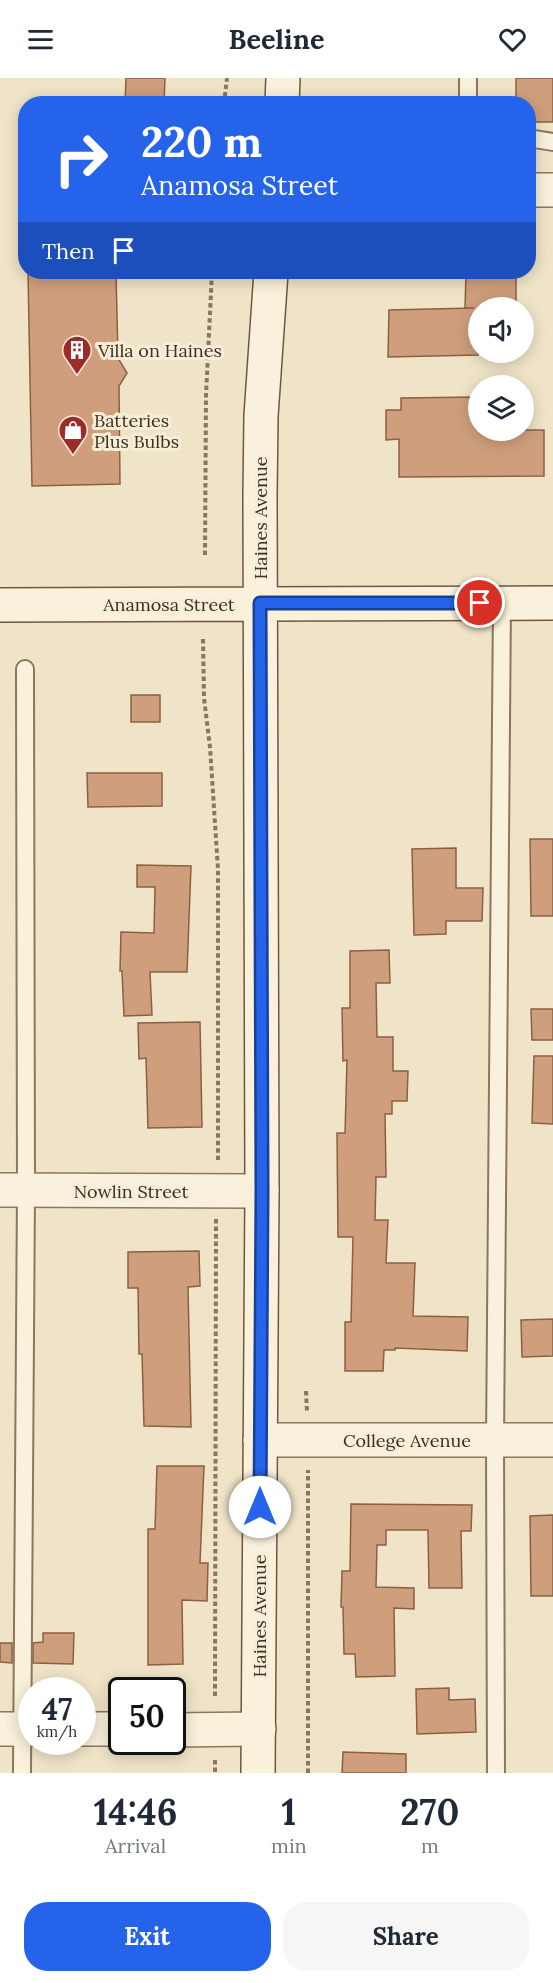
<!DOCTYPE html>
<style>
:root{--surface:#fff;--page:#f6f6f7;--text:#1f2937;--muted:#747a83;--accent:#2563eb}
body{margin:0;font-family:Lora,serif;background:var(--page);color:var(--text);height:100vh;display:flex;flex-direction:column;font-size:22px;white-space:nowrap}
*{box-sizing:border-box;margin:0}
p{font-size:20px;color:var(--muted)}
.icon{flex:none;width:33px;height:33px;fill:none;stroke:currentColor;stroke-width:2;stroke-linecap:round;stroke-linejoin:round}
.map{position:relative;height:1695px;overflow:hidden}
.details{display:flex;flex-direction:column;background:var(--surface);flex:1}
.details>*{flex:none}
.banner{position:absolute;left:18px;top:18px;width:518px;height:183px;border-radius:24px;box-shadow:0 3px 15px #0003;background:#2563eb;color:#fff;overflow:hidden}
.controls{position:absolute;left:468px;top:219px;display:grid;gap:12px}
.controls a{display:grid;place-items:center;width:66px;height:66px;border-radius:50%;background:var(--surface);box-shadow:0 3px 15px #0003;font-size:30px}
.speed{position:absolute;left:18px;top:1599px;display:flex;gap:12px;font-size:30px;font-weight:700;text-align:center}
.speed>*{display:grid;place-content:center;width:78px;height:78px;border-radius:50%;background:var(--surface);box-shadow:0 3px 15px #0003;line-height:1}
.speed small{font-size:15px;font-weight:400}
.speed .limit{border:3px solid #111;border-radius:9px;background:#fff;color:#111}
.pin{position:absolute;display:grid;place-items:center;width:51px;height:51px;color:#fff;margin:-26px;border:3px solid #fff;border-radius:50%;box-shadow:0 2px 6px #0007}
.me{position:absolute;width:66px;margin:-33px;rotate:0deg;stroke-linejoin:round;filter:drop-shadow(0 0 4px #0008)}
.turn{display:flex;align-items:center;gap:21px;height:126px;padding:0 24px;font-size:27px}
.turn .icon{width:78px;height:78px;stroke-width:2.5}
.turn b{display:block;font-size:42px;line-height:51px}
.then{display:flex;align-items:center;height:57px;padding:0 24px;background:#0003;gap:12px;font-size:22px}
.eta{display:flex;justify-content:space-evenly;align-items:center;height:102px;text-align:center}
.eta b{font-size:36px;font-weight:700;line-height:42px}
.cta{display:flex;gap:12px;margin-top:auto;padding:12px 24px}
.cta a{flex:1;height:69px;border-radius:24px;background:var(--accent);color:#fff;font-size:24px;font-weight:700;line-height:69px;text-align:center}
.cta a+a{background:var(--page);color:var(--text)}
header{display:flex;justify-content:space-between;align-items:center;height:78px;padding:0 24px;background:var(--surface);font-size:27px;font-weight:700}
.map>svg:first-child{display:block}
.building{fill:#cf9f7d;stroke:#8d5f41;stroke-width:1.5}
.lines{fill:none;stroke-linecap:round;stroke-linejoin:round}
.service-casing{stroke:#8d765c;stroke-width:20}
.minor-casing{stroke:#8d765c;stroke-width:36}
.secondary-casing{stroke:#6f573f;stroke-width:36}
.path{stroke:#8d765c;stroke-width:4;stroke-dasharray:4.5 3;stroke-linecap:butt}
.service{stroke:#faf1dc;stroke-width:16}
.minor{stroke:#faf1dc;stroke-width:33}
.secondary{stroke:#faf1dc;stroke-width:33}
.route-casing{stroke:#184099;stroke-width:15}
.route{stroke:#2563eb;stroke-width:10}
.labels{text-anchor:middle;dominant-baseline:central;stroke-width:6;stroke-linejoin:round;paint-order:stroke}
.poi-label{font-size:18px;fill:#3d2e20;stroke:#f7eed8;text-anchor:start}
.street-label{font-size:18px;fill:#3d2e20;stroke:#f7eed8}
</style>
<header><svg class="icon" aria-label="menu" viewBox="0 0 24 24"><path d="M4 6h16M4 12h16M4 18h16"/></svg>Beeline<svg class="icon" aria-label="heart" viewBox="0 0 24 24"><path d="M12 20l-8-8c-3-5 5-10 8-4 3-6 11-1 8 4z"/></svg></header>
<div class="map">
<svg width="553" height="1695" viewBox="0 0 553 1695">
<rect width="100%" height="100%" fill="#f0e4c8"/>
<path class="building" d="M126,0H165L164,26H125Z
M516,0H553V44H528V26H516Z
M28,194H116L118,280L127,295L119,308L120,406L32,408Z
M466,194H516V230H478V277L388,279L389,232L474,230H465Z
M478,319V352H544V398L399,399V361L386,362V332H401V320Z
M131,617H160V644H131Z
M87,695H162V728L88,729Z
M530,761H553V838H531Z
M456,770V810H483L482,843H446V856L414,857L412,771Z
M137,787L191,788L187,894H150L152,937L124,938L122,893H120L121,854L154,855L155,809H137Z
M389,872L390,905H376L377,959H393V993H408L407,1023H392V1036H385L386,1099H376L375,1142H388L386,1185H415L413,1238L468,1239L467,1273L395,1270V1272H384L383,1293H345V1244H351L353,1159H338L337,1055H345L347,982L343,983L342,930H350V873Z
M531,931H553V962H532Z
M200,944L202,1049L148,1050L146,980L139,981L138,945Z
M534,978H553V1046L532,1045Z
M199,1173L200,1208L188,1209L191,1349L144,1348L142,1276H139L138,1210H128V1174Z
M553,1241V1278L522,1279L521,1242Z
M157,1388H204L200,1485H208L207,1523L182,1522L183,1586L148,1587V1451H155Z
M351,1426L472,1427L471,1453H461L462,1510H429L428,1452H386V1467H377L376,1509L414,1510V1531L394,1530L395,1598L356,1599L355,1576H344L343,1529H341L342,1493H350Z
M553,1437V1518H531L530,1438Z
M43,1555H74L73,1586L33,1585V1565L43,1564Z
M0,1565H12V1585L0,1584Z
M449,1610V1622L475,1621L476,1654L417,1656L416,1611Z
M343,1674L406,1676V1695H342Z"/>
<g class="lines">
<g class="service-casing">
<path id="service" d="M468,0V26
M528,60L553,64
M22,1695L26,1112L25,591
M496,1695L495,1362L502,525"/>
</g>
<g class="minor-casing">
<path id="minor" d="M528,112H553
M0,1112L262,1113
M260,1362H553
M0,1651H32
M82,1651H122
M172,1652L259,1651"/>
</g>
<g class="secondary-casing">
<path id="secondary" d="M282,26L283,0
M0,527L553,525
M258,1695L262,1113L260,417L261,338L271,194"/>
</g>
<path class="path" d="M224,26L227,0
M205,477L206,317L212,194
M203,561L204,620L210,669L218,791V1082
M306,1313L307,1334
M215,1618L216,1141
M215,1682V1695
M308,1695V1392"/>
<use href="#service" class="service"/>
<use href="#minor" class="minor"/>
<use href="#secondary" class="secondary"/>
</g>
<g class="lines">
<g class="route-casing">
<path id="route" d="M260,1429L262,1113L260,525H480"/>
</g>
<use href="#route" class="route"/>
</g>
<defs>
<g id="building-pin" transform="scale(1.5)"><path d="M0 17L-7.5 6A9.5 9.5 0 1 1 7.5 6Z" fill="#9e2a2b" stroke="#f7eed8"/><path d="M-4-6H4V6H1V3H-1V6H-4ZM-2.5-4.3h1.7v1.8h-1.7ZM.8-4.3h1.7v1.8H.8ZM-2.5-1h1.7V.8h-1.7ZM.8-1h1.7V.8H.8Z" fill="#fff"/></g>
<g id="shop-pin" transform="scale(1.5)"><path d="M0 17L-7.5 6A9.5 9.5 0 1 1 7.5 6Z" fill="#9e2a2b" stroke="#f7eed8"/><path d="M-5-2.5h2.3a2.7 3.5 0 0 1 5.4 0H5L5.5 6h-11ZM-1.5-2.5h3a1.5 2.3 0 0 0-3 0Z" fill="#fff"/></g>
</defs>
<g fill-rule="evenodd">
<use href="#building-pin" x="77" y="272"/>
<use href="#shop-pin" x="73" y="352"/>
</g>
<g class="labels">
<g class="poi-label">
<text x="98" y="272">Villa on Haines</text>
<text x="94" y="342">Batteries<tspan x="94" dy="21">Plus Bulbs</tspan></text>
</g>
<g class="street-label">
<text transform="translate(260 440) rotate(-90)">Haines Avenue</text>
<text x="169" y="526">Anamosa Street</text>
<text x="131" y="1113">Nowlin Street</text>
<text x="407" y="1362">College Avenue</text>
<text transform="translate(259 1538) rotate(-90)">Haines Avenue</text>
</g>
</g>
</svg>
<div class="controls">
<a><svg class="icon" aria-label="sound" viewBox="0 0 24 24"><path d="M4 9h4l5-4v14l-5-4H4zM17 9q2 3 0 6"/></svg></a>
<a><svg class="icon" aria-label="layers" viewBox="0 0 24 24"><path d="M12 4l9 5-9 5-9-5zM3 14l9 5 9-5"/></svg></a>
</div>
<div class="speed"><div>47<small>km/h</small></div><div class="limit">50</div></div>
<div class="pin" style="left:480px;top:525px;background:#d93025"><svg class="icon" aria-label="arrive" viewBox="0 0 24 24"><path d="M6 21V4h12l-3 4 3 4H6"/></svg></div>
<svg class="me" style="left:260px;top:1429px" viewBox="-20 -20 40 40"><circle r="19" fill="#fff"/><path d="M0-13L10 11 0 6-10 11z" fill="#2563eb"/></svg>
<div class="banner">
<div class="turn"><svg class="icon" aria-label="right" viewBox="0 0 24 24"><path d="M7 20v-9h11M14 6l5 5-5 5"/></svg><div><b>220 m</b>Anamosa Street</div></div>
<div class="then">Then<svg class="icon" aria-label="arrive" viewBox="0 0 24 24"><path d="M6 21V4h12l-3 4 3 4H6"/></svg></div>
</div>
</div>
<section class="details">
<div class="eta">
<div><b>14:46</b><p>Arrival</p></div>
<div><b>1</b><p>min</p></div>
<div><b>270</b><p>m</p></div>
</div>
<div class="cta"><a>Exit</a><a>Share</a></div>
</section>
